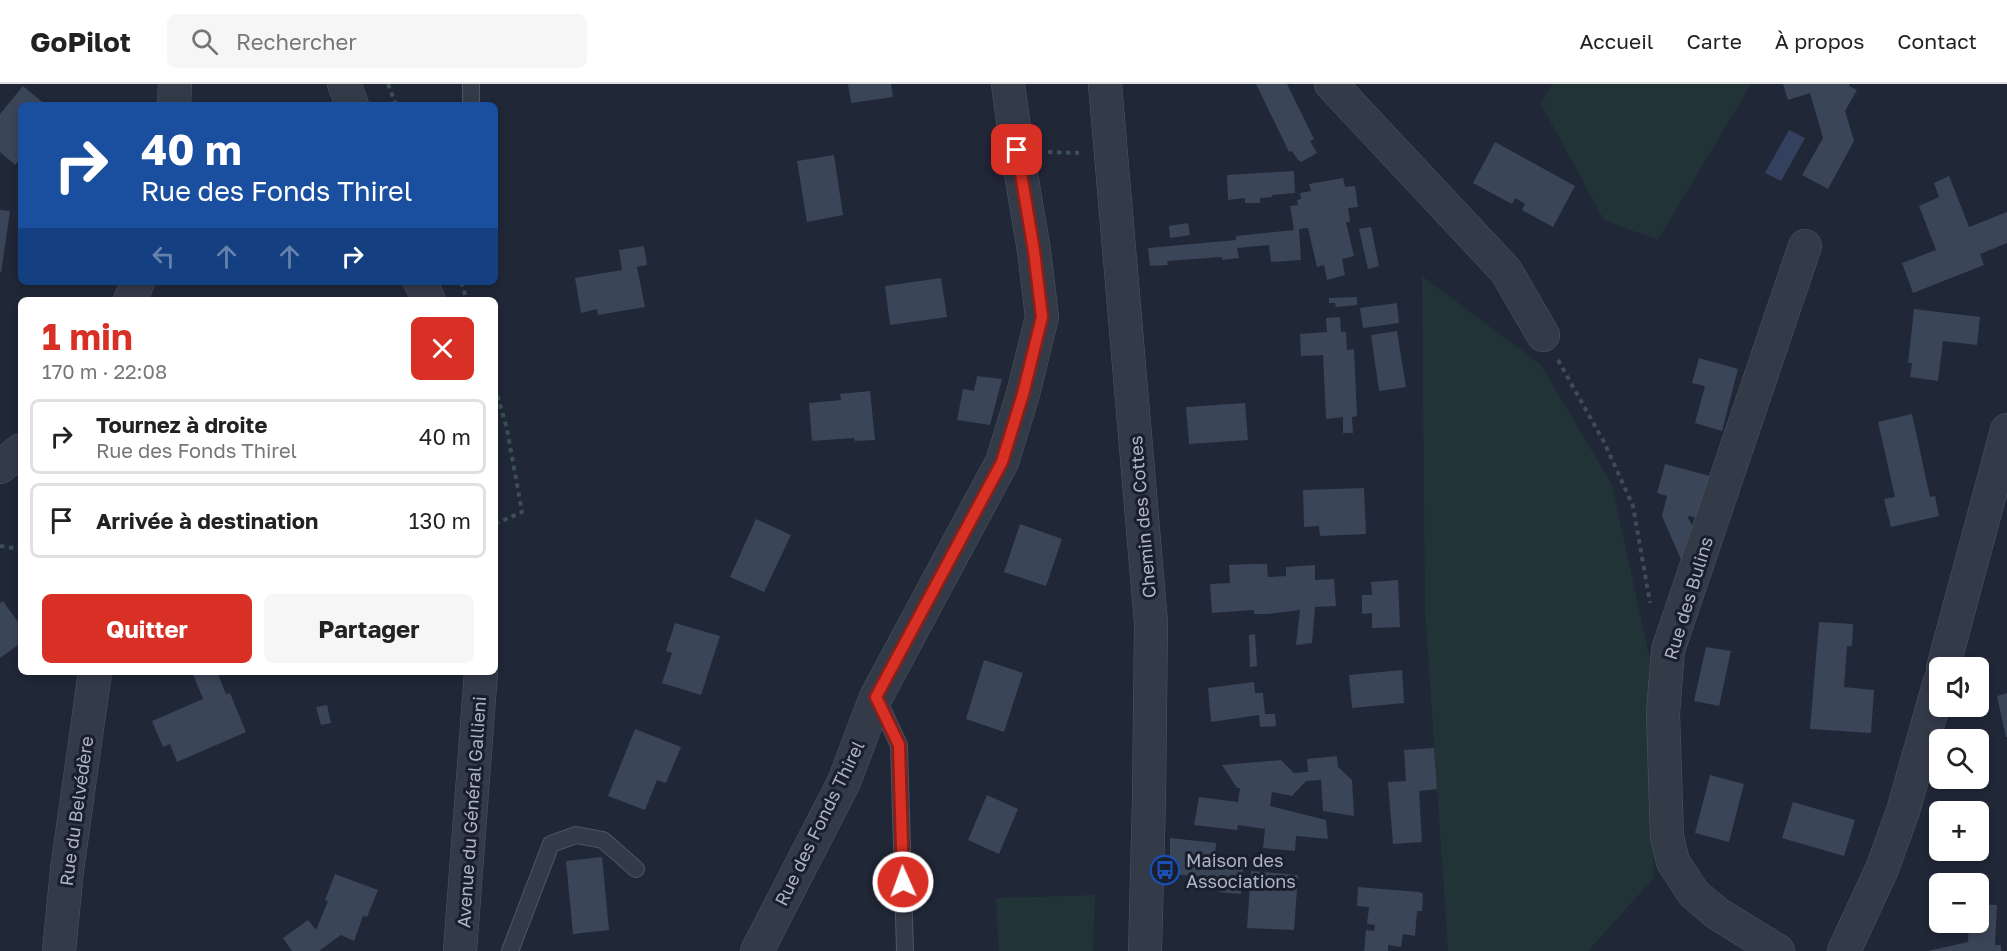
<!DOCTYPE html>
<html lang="fr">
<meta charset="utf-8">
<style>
:root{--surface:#fff;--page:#f6f6f6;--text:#222;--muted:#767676;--line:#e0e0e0;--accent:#d93025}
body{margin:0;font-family:"Golos Text",sans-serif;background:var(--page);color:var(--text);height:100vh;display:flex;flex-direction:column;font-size:22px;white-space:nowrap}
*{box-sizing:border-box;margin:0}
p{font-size:20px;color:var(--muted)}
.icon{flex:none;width:33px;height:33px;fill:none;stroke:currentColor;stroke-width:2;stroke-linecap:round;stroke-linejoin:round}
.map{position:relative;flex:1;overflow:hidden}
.sheet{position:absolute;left:18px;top:213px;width:480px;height:378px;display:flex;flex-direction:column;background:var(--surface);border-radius:9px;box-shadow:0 3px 9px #0003}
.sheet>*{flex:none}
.hud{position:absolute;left:18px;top:18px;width:480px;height:183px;border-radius:9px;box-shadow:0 3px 9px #0003;background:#1a4fa0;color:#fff;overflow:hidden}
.controls{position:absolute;left:1929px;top:573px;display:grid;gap:12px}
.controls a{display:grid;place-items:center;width:60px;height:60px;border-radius:9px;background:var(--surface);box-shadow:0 3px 9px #0003;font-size:30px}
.pin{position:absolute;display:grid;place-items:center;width:51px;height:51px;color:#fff;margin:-26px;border-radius:12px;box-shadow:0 3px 9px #0006}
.me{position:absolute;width:66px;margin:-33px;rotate:358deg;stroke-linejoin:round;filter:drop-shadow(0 0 4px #0008)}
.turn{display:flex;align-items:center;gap:21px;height:126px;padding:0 24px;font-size:27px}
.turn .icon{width:78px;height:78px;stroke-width:2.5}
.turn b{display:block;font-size:42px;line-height:51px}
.lanes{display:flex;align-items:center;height:57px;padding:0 24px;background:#0003;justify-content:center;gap:30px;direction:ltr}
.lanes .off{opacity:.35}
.round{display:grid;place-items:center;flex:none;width:63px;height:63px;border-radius:9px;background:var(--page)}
.overview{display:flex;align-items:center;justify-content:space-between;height:102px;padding:0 24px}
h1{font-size:36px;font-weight:700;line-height:45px;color:var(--accent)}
.action{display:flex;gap:12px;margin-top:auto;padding:12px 24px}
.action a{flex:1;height:69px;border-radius:9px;background:var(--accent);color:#fff;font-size:24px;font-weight:700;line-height:69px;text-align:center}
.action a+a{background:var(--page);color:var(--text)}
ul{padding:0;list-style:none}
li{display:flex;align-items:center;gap:18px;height:75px;margin:0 12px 9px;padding:0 12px;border:3px solid var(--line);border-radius:9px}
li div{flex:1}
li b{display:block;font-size:22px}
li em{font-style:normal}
header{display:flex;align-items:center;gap:36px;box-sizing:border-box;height:84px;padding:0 30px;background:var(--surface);border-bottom:2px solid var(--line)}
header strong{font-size:28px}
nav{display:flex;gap:33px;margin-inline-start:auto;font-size:21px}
.search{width:420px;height:54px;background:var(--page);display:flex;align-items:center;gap:15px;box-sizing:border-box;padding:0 21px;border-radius:9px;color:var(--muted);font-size:22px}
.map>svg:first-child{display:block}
.green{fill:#223338}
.water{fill:#33415f}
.building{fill:#3b4558}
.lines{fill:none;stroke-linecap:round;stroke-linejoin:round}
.service-casing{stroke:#4e5463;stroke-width:18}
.minor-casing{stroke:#4e5463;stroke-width:34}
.tertiary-casing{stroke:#4e5463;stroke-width:34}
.path{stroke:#3c4f53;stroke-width:4;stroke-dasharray:4.5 4.5;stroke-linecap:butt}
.service{stroke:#333a48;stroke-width:16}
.minor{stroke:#333a48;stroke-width:33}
.tertiary{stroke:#333a48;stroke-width:33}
.route-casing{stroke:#8d1f18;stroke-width:15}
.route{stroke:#d93025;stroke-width:10}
.labels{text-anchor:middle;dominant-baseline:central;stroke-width:6;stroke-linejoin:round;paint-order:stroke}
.street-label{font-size:18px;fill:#adb4c5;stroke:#191f2c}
.poi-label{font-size:18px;fill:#adb4c5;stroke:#191f2c;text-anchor:start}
</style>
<header>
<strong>GoPilot</strong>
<div class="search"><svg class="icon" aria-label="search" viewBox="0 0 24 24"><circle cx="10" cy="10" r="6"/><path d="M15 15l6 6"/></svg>Rechercher</div>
<nav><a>Accueil</a><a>Carte</a><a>À propos</a><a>Contact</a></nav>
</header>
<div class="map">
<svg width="2007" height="867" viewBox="0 0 2007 867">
<rect width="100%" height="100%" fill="#202737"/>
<path class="green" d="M1552,0H1751L1658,156L1604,136L1541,20Z
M1422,192L1541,281L1612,401L1650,576L1654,794L1588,867H1448L1425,525Z
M1095,811L1093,867H999L996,814Z"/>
<path class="water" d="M1789,46L1805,54L1781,97L1765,89Z"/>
<path class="building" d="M848,0H891L893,13L851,19Z
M1256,0H1287L1314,55L1310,57L1317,69L1301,78L1298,76L1292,67L1289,68Z
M1783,0H1850L1849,2L1857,6L1845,27L1854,57L1828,105L1802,91L1823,54L1810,9L1788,16Z
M23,2L46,21H21V74L15,81L0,68V30Z
M1495,58L1575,102L1553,143L1522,126L1525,120L1515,114L1512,120L1473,99Z
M834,71L843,131L807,138L797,77Z
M1294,87L1295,109L1272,111V113L1260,114V119H1245V114L1228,116L1227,91Z
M1949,92L1969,143L2007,128V159L1980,170L1984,181L1913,209L1902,179L1936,166L1919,122L1939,113L1934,99Z
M1343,94L1345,103L1355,102L1358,123L1348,124L1350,138H1346L1354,172L1342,175L1345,191L1327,196L1324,181L1317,183L1308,144L1299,145L1301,176L1271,178L1269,161L1237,164L1239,174L1222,176V173L1167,177L1168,181L1150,182L1148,164L1236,156V152L1294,146L1290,122L1298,121L1297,116L1301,115L1300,109L1311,107L1309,100Z
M0,126L10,127L1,189L0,188Z
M1188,139L1190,151L1170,154L1169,142Z
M1371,143L1379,182L1368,185L1359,145Z
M644,162L647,181L637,183L645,223L598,231L597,225L581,229L575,194L622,186L619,166Z
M941,194L947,233L890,241L885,202Z
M1357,213V221L1336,223L1335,219H1329V214Z
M1397,219L1399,239L1363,244L1360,224Z
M1914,225L1980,233L1977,261L1943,257L1938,297L1910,293L1912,279H1908Z
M1340,233L1341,248H1346L1347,266L1354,265L1357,332L1352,333L1353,349H1343V333L1326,335L1323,271L1301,272L1300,250L1327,248L1326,234Z
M1397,247L1406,303L1379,307L1371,251Z
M1699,274L1738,285L1722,347L1695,339L1705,302L1692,299Z
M977,292L1002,295L990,341L957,336L963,305L974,307Z
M870,307L875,356L855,357L854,354L812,357L809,319L841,316L840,310Z
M1245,319L1248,356L1189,360L1186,323Z
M1912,330L1930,413L1935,412L1939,432L1891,443L1884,415L1895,413L1878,338Z
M1665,380L1710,392L1698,434L1689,432L1688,434L1695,446L1685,485L1662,432L1667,412L1657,409Z
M1364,404L1366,450L1320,452L1319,442L1304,443L1303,406Z
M756,435L791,451L764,508L730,493Z
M1020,440L1062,455L1046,502L1004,488Z
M1252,480H1267L1268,493L1286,492V483L1315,481V496L1334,495L1336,522L1315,523L1312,559L1296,561L1300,526L1268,530H1254V526L1212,529L1210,500L1230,499L1229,481Z
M1398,496L1400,543L1372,544V529L1362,530V511H1372L1371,498Z
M3,517L21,542V559L0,574V519Z
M1819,538L1853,540L1852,562H1847L1844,603L1874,606L1871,649L1810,645Z
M675,539L720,552L701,611L662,599L672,569L666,567Z
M1255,550L1257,582L1250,583L1249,551Z
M1706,563L1731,567L1719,622L1694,617Z
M984,576L1023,589L1004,648L966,635Z
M1402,586L1404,619L1352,624L1349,591Z
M192,588H217L226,610L230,609L246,648L177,678L170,660L163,663L152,637L203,615Z
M1254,598L1255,609H1263L1265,630H1275L1276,642L1260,643L1259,631L1211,638L1208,604Z
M2007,609V653H2006L1997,612Z
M327,621L331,639L321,641L316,623Z
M635,645L681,663L666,699L657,696L645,726L608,712Z
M1434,664L1437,705L1419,707L1422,758L1393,760L1388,698L1406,697L1404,666Z
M1337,672L1338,683L1352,696L1354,732L1323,727L1321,696L1306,697L1292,712L1272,708L1270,722L1326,736L1328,755L1296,752L1295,767L1274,765L1263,764L1265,745L1238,741L1237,746L1194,741L1199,713L1238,718L1240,704H1237L1222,681L1281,676L1294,689L1308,688L1307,675Z
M1710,691L1744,700L1729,758L1695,749Z
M987,711L1018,725L999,770L968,756Z
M1793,718L1855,736L1844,772L1782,754Z
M1170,754L1216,759L1215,773L1244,774L1241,810L1219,808L1220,794L1170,790Z
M602,773L609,846L573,850L566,777Z
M1251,787L1298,791L1294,846L1247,844Z
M335,790L378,806L367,833L363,832L354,857L341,851L319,867H292L283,854L308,836L316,846L328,817L325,816Z
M1358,803L1419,808L1423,810L1422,827H1417L1415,852L1403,850L1401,863L1388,861V867H1364L1366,846L1374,847L1375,841L1367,840L1369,823L1357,822Z
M1978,820L1997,821L1995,861H2001V867H1928L1968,858L1969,838H1978Z"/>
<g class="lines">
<g class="service-casing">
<path id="service" d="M471,0V21
M877,614L899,661L905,867
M510,867L551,760L576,751L603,756L636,785"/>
</g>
<g class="minor-casing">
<path id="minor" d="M1105,0L1151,539L1149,714L1145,867
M1331,0L1506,187L1543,251
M174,21L175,0
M130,216L138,198
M0,383L21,366
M1943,584L2007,346
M59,867L67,786L95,588
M757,867L844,698L876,613L1002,378L1023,310L1042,233L1034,167L1017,66L1008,0
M1778,867L1718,830L1694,810L1673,778L1667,753L1663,629L1668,566L1805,162
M1844,867L1882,785L1903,727L1940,597"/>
</g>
<g class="tertiary-casing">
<path id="tertiary" d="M344,0L352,21
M420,198L429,216
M460,867L481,588"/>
</g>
<path class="path" d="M388,0L396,21
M1048,68L1079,69
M461,198L467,216
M1558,276L1604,358L1633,422L1650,519
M495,303L507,345L522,428L495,440
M0,462L21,465"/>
<use href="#service" class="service"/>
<use href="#minor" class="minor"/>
<use href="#tertiary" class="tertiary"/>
</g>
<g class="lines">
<g class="route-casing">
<path id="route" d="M903,798L899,661L876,613L1002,378L1023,310L1042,233L1034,167L1017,66"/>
</g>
<use href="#route" class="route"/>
</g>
<defs>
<g id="bus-ring" transform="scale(1.5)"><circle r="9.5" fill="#191f2c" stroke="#1a4fb4" stroke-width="1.5"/><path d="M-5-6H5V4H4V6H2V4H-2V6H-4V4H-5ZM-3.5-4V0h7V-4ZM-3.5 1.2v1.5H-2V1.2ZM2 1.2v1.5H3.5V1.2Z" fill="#1a4fb4"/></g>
</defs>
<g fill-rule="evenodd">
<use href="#bus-ring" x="1165" y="786"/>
</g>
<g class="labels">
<g class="street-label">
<text transform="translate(1142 433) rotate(-95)">Chemin des Cottes</text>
<text transform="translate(1688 514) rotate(-73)">Rue des Bulins</text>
<text transform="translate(76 727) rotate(-82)">Rue du Belvédère</text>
<text transform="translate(471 728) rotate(-86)">Avenue du Général Gallieni</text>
<text transform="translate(819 739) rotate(-64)">Rue des Fonds Thirel</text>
</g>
<g class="poi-label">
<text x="1186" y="776">Maison des<tspan x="1186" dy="21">Associations</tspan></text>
</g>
</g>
</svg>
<div class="controls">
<a><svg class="icon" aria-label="sound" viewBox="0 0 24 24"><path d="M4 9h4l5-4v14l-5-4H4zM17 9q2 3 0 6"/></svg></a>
<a><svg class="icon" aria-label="search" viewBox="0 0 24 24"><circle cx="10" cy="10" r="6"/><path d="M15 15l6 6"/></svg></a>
<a>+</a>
<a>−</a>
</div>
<div class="pin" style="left:1017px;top:66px;background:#d93025"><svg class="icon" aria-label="arrive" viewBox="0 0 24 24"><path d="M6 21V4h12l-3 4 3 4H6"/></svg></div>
<svg class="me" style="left:903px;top:798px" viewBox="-20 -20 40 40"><circle r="17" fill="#d93025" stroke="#fff" stroke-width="3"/><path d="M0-11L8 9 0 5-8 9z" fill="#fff"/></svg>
<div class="hud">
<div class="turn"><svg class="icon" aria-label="right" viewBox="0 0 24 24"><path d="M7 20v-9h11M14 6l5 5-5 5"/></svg><div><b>40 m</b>Rue des Fonds Thirel</div></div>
<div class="lanes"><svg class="icon off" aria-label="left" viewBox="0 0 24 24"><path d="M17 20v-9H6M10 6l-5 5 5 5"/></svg><svg class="icon off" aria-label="ahead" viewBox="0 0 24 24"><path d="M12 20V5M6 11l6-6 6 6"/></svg><svg class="icon off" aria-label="ahead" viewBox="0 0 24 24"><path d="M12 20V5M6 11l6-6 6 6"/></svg><svg class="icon" aria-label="right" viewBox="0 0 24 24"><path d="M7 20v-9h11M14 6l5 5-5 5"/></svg></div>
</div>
<section class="sheet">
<div class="overview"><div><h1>1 min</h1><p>170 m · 22:08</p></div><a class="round" style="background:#d93025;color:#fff"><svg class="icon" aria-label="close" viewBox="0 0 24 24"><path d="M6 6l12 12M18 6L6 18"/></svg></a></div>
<ul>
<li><svg class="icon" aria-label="right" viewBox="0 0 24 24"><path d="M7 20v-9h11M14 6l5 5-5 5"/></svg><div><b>Tournez à droite</b><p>Rue des Fonds Thirel</p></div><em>40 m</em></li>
<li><svg class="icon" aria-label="arrive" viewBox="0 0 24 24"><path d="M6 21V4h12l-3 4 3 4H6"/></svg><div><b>Arrivée à destination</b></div><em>130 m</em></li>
</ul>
<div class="action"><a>Quitter</a><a>Partager</a></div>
</section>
</div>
